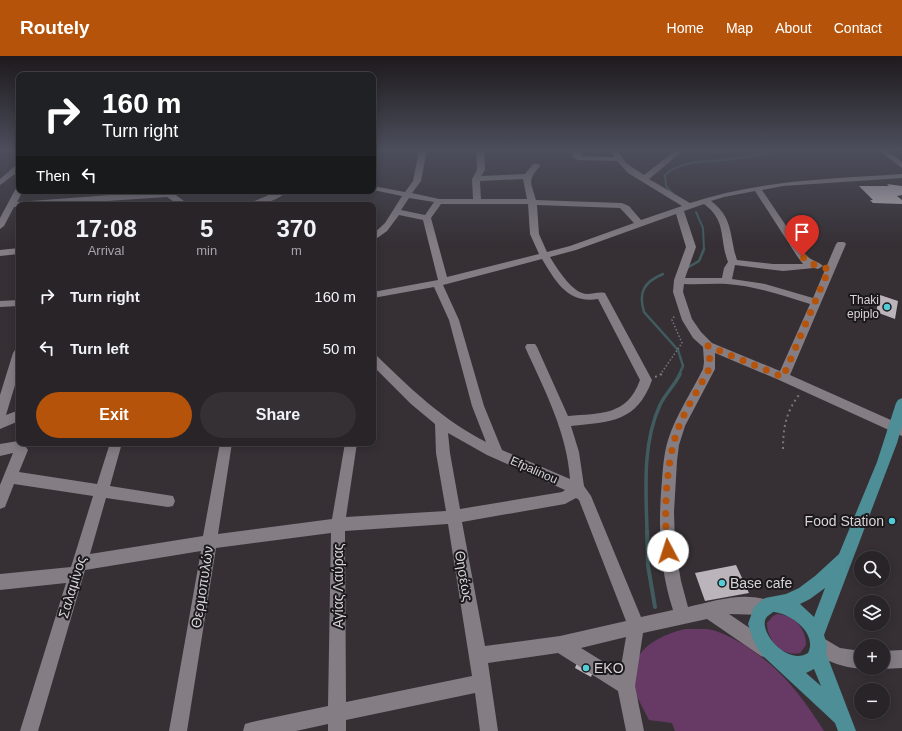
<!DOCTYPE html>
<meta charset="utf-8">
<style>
:root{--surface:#282428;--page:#343034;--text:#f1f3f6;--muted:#a5a4a8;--line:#444145;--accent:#b45309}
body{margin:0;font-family:Arial,sans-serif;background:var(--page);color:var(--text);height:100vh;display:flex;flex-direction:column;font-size:15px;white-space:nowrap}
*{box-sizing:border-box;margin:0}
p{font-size:13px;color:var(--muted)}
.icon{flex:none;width:22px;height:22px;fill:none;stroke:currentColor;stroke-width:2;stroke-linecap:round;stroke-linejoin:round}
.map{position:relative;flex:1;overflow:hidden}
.drawer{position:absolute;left:16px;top:146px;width:360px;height:244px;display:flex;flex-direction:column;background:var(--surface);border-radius:8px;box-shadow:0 2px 10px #0003,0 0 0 1px var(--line)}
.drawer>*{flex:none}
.banner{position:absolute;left:16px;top:16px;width:360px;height:122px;border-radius:8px;box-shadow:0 2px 10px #0003,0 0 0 1px var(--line);background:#202124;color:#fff;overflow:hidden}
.controls{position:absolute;left:854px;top:495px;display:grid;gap:8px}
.controls a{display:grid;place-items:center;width:36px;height:36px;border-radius:50%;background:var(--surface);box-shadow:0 2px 10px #0003,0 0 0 1px var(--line);font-size:20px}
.pin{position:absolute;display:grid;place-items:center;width:34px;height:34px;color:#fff;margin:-41px -17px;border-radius:50% 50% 50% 0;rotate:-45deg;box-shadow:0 0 4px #0007}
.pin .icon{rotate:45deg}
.me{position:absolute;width:44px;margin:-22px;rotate:355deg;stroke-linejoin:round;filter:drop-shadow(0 0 3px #0008)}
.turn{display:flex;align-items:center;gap:14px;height:84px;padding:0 20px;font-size:18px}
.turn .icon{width:52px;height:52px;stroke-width:2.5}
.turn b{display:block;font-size:28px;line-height:34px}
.then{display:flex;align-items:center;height:38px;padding:0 20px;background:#0003;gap:8px;font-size:15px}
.eta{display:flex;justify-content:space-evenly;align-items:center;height:68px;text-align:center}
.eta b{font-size:24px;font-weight:600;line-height:28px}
.button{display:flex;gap:8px;margin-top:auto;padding:8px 20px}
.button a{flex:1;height:46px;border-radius:24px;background:var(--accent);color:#fff;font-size:16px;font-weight:600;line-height:46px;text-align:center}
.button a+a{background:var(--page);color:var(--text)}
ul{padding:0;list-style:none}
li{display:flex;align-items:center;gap:12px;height:52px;padding:0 20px}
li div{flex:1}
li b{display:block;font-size:15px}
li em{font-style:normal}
header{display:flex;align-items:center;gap:24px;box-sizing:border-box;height:56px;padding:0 20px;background:var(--accent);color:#fff}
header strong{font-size:19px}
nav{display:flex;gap:22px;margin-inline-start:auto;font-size:14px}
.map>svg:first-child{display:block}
.green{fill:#673a66}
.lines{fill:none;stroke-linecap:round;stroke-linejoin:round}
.stream-far3{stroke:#405c5f;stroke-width:2}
.stream-far2{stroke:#405c5f;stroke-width:2.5}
.stream-far1{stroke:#405c5f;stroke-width:3.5}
.stream{stroke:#405c5f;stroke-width:4}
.building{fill:#bbb4ba}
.path-far1{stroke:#7b767b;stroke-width:1.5;stroke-dasharray:1.5 2;stroke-linecap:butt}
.path{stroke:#7b767b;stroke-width:2;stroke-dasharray:2 3.5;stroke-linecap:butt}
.minor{fill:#847d84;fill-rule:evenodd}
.major{fill:#4d8e97;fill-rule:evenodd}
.route{stroke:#b45309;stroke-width:7;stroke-dasharray:0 12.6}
.poi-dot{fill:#52ccd6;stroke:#1b191b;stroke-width:1.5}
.labels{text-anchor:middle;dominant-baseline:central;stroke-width:4;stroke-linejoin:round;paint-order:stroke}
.poi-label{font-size:12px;fill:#d7d3d7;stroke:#1b191b;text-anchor:end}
.street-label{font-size:12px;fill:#d7d3d7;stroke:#1b191b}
.near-poi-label{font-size:14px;fill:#d7d3d7;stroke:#1b191b;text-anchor:start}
.near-street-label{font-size:14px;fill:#d7d3d7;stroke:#1b191b}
</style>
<header>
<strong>Routely</strong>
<nav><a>Home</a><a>Map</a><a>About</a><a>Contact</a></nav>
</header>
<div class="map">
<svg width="902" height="675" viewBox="0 0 902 675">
<rect width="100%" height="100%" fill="#363035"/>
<path class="green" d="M777,558C794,559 806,572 806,589L800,597C783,601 767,585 767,567L773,560Z
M685,573C692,573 700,573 707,573C721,575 734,583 746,590C782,614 801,639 824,675H675L672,667L649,664C645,655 633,636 633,627C630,594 657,580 685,573Z"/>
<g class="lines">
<path class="stream-far3" d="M673,138L666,130L665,119C681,103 712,106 733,103C749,101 766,97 782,94
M696,156L703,172L704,194"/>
<path class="stream-far2" d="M687,212L699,205L704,193
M663,218C644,226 638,236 644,256L678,294L683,310L679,319"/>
<path class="stream-far1" d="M647,476C646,434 642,388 660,349C665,338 675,329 680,318"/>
<path class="stream" d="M647,475L648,510L655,551"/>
</g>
<path class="building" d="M887,128L902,130V139L897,140L902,144V148L873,147L870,144H873L859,130H889Z
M880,239L898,245L895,263L876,256Z
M736,509L749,537L705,545L695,517Z
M581,596L597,605L591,621L575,612Z"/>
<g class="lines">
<path class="path-far1" d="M660,319L682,287L672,264L675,259"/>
<path class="path" d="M655,321L662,318
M783,393C783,372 786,356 799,339"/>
<path class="minor" d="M419,94H427L421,125L412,137L439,143H473L472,123L477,114L476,94H484L485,114L481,120L525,118L533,108H539L540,110C527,125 531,126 536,144L622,147L629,150L641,164L682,150L628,117L617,105L577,104L573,101L572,94H580L581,100L615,101L610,94H618L626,107L644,119L676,94H684L649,123L690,147C760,124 829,123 902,118V122L783,130L762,134L805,198C811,205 818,205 823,210L818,213L814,212L783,215L735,209L732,223L765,228L813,242L836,188L838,186H844L846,188L790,319L902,369V380L779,324L715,297V313L685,370L679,389L677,405L674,456L675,491L681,525L688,551C714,545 744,535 770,545L772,551L770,557L764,559L729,558L773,588L775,594L773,600L767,602L761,600L707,563L643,577L635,630L644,675H626L618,635L558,597L488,607L498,675H480L475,637L346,664V675H328V668L296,675H243L245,668L252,666L328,650L331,477L216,492L187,675H169L201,495L85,514L38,675H20L66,527L0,534V518L71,511L93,440L14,428L5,451L0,453V429L13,397L0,400V388L18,385L23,387L28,394L19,416L97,428L110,387H122L110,430L173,440L175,445L173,450L168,451L106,442L90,498L203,480L220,387H232L218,478L332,463L345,387H357L346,461L446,455L436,397L435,368L411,348L373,310V299L377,300C411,333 443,364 486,386L472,350L449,264L434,231L373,242V236L438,224L423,164L399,159L387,175L373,185V178L385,167L402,140L373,134V130L405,136L413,125ZM523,123L527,143H481L480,125ZM755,135L797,200L803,208H773L737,204C729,180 734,162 711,145L724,141ZM409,142L434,146L425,159L401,154ZM441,148H528L530,178L539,198L447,221L431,162ZM704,148C727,165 719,182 728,206L724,212L722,222H685L696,191L684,155ZM537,149L620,152L634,167L570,190L547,196L539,178ZM676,158L686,191L674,224L673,236L682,264L693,282L703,291L704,306L703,313C691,337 676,359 668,384C664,397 663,411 662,424C658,468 659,511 673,554L641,561L591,440L584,430L579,396L571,370C611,366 637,366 652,324L605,237C597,235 589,240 582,237C570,233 556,211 550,201L576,194ZM542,203C556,226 568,248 598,243L640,324C627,360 601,357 568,360L537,291L535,288H527L525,291C544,333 567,376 570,423L502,394L484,350L459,264L443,229ZM684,228C698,229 713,227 727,228C756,230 783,240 810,248L780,315L712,287L701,276L692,263L683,236ZM448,377L487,399L565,434L562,436L460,453L450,397ZM576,442L579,444L626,565L560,580L485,590L462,466L565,448ZM448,468L472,620L346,646L345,475ZM626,581L620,616L581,592Z
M878,94H886L902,106V112Z
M16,109H19V115L0,129V123Z
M16,132H19V135H23L17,146L163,135H184L176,139L189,149H179L167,141L47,149H19V151H14L4,170L0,173V162Z
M278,135H287C278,146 258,149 245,149Z
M19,192V198L0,200V194Z
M19,244V250L0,251V245Z
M19,293V316L6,359L19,354V365L0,373V339L13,297L15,294Z
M818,579L840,592L861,595V612H862L861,613C844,611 817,605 810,587L812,581Z
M902,594V612L883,613L882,612H883V595Z"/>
<path class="major" d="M902,342V370L897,387L824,579L827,589L826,597L856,675H838L835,667L762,599L754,586L748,568L754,551L765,542L786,538L799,532L815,520L839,498L877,406L896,347L898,344ZM825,532L814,561L800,548L810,543ZM773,556C790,557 818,577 808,597C788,610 758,576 766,562C767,560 771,558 773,556ZM814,613L821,630L806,617Z"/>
</g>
<linearGradient id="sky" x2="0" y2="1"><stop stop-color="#1e1a1d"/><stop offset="0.5" stop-color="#4c4e5c"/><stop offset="1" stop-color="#4c4e5c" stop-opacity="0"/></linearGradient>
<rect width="902" height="188" fill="url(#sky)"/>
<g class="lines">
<path class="route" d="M668,495C663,465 666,409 676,379C683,356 698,335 709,313L710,306L708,290L783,321L829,213C818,210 810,209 802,200"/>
</g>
<g class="poi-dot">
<circle cx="887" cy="251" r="4"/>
<circle cx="892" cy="465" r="4"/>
<circle cx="722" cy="527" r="4"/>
<circle cx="586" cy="612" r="4"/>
</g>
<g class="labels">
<g class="poi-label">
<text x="879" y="244">Thaki<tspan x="879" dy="14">epiplo</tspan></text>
</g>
<g class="street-label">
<text transform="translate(534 414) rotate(24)">Efpalinou</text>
</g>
<g class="near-poi-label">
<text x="884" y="465" text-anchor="end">Food Station</text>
<text x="730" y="527">Base cafe</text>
<text x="594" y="612">EKO</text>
</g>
<g class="near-street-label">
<text transform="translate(464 520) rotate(80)">Θησέως</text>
<text transform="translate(338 530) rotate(-90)">Αγίας Λαύρας</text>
<text transform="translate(72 531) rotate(-73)">Σαλαμίνος</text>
<text transform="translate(202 531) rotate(-81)">Θερμοπυλών</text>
</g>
</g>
</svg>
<div class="controls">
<a><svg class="icon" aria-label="search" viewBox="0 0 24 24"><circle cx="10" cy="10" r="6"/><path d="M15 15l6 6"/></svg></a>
<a><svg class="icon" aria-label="layers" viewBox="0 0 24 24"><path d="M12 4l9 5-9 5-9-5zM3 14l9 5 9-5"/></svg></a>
<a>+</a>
<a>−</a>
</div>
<div class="pin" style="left:802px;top:200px;background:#d93025"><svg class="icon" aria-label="arrive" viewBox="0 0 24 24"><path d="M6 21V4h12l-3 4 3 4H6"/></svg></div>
<svg class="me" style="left:668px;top:495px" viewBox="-20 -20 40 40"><circle r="19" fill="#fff"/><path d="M0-13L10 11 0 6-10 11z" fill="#b45309"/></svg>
<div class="banner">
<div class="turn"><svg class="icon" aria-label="right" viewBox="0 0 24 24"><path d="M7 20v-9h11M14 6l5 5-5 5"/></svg><div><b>160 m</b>Turn right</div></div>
<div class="then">Then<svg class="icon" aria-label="left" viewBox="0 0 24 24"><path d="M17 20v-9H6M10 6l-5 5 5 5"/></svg></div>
</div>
<section class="drawer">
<div class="eta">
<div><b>17:08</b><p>Arrival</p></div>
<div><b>5</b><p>min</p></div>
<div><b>370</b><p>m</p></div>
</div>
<ul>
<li><svg class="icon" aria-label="right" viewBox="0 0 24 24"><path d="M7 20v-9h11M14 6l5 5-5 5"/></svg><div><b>Turn right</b></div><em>160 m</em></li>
<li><svg class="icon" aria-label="left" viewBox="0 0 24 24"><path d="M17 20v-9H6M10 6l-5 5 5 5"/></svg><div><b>Turn left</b></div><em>50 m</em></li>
</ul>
<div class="button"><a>Exit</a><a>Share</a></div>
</section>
</div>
